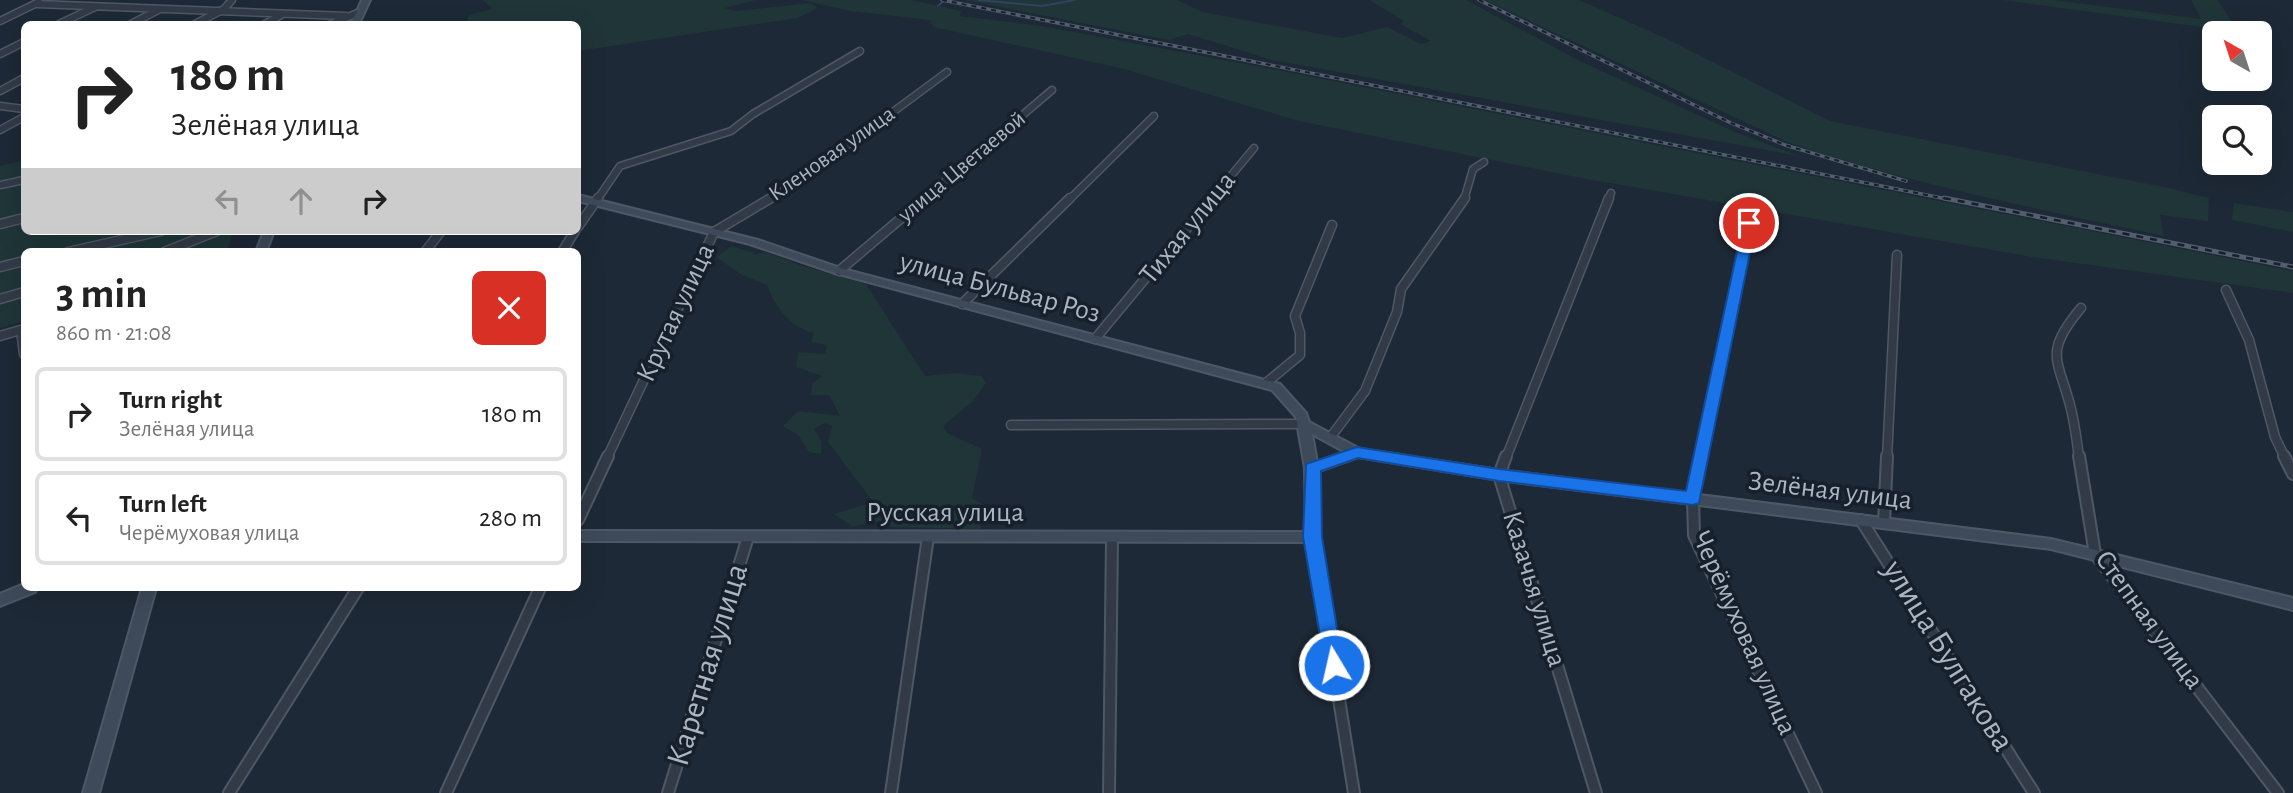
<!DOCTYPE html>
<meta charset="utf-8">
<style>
:root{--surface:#fff;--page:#f6f6f6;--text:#222;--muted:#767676;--line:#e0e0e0}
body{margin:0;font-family:"Alegreya Sans",sans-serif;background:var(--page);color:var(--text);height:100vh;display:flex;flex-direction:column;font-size:26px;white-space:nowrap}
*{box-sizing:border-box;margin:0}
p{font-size:23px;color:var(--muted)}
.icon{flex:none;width:38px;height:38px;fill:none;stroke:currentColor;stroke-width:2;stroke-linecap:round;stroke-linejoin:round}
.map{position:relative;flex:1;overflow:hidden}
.details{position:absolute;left:21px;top:248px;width:560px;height:343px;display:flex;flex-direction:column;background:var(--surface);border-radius:10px;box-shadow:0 7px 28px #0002}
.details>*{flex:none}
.hud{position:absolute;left:21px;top:21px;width:560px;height:214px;border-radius:10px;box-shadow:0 7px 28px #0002;background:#fff;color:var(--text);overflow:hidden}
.needle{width:46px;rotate:321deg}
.buttons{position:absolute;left:2202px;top:21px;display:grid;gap:14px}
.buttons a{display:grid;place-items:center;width:70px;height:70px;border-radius:10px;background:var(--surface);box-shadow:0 7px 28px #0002;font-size:35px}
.pin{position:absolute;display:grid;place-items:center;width:60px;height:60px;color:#fff;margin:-30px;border:4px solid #fff;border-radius:50%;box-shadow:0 2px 7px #0007}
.me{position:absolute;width:77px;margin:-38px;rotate:351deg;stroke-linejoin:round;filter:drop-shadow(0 0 5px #0008)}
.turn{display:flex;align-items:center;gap:24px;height:147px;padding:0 35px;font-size:32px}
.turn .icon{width:91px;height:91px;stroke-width:2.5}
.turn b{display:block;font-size:49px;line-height:60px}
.lanes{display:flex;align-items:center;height:66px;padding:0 35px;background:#0003;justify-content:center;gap:35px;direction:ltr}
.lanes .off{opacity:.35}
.round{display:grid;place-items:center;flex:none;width:74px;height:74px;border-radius:10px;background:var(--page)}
.head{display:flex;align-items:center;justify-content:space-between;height:119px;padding:0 35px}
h1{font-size:42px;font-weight:600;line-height:52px}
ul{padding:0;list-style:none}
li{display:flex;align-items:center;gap:21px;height:94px;margin:0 14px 10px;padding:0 21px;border:4px solid var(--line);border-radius:10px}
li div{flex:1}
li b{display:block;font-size:26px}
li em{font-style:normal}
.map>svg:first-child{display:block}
.green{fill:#1f3537}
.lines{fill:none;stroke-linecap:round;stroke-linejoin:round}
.stream{stroke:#2f445f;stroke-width:2}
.street-far2-casing{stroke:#4e5865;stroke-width:9}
.street-far1-casing{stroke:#4e5865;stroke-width:11}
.street-casing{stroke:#4e5865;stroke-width:14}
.secondary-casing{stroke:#4e5865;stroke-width:4}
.street-far2{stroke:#313a46;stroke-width:6}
.street-far1{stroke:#313a46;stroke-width:8}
.street{stroke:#313a46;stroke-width:10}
.secondary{fill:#3e4a5a;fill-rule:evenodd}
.rail-far1-casing{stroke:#525e6e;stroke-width:3.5}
.rail-casing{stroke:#525e6e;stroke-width:5}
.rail-far1{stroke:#171f2a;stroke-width:2;stroke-dasharray:5;stroke-linecap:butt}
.rail{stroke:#171f2a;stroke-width:2.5;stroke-dasharray:7;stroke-linecap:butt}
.route{fill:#1a73e8;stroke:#114b97;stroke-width:2}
.labels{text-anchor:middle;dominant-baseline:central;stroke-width:7;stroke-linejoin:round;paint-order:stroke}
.far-street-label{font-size:23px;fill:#aab5c4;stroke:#171f2a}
.street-label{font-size:28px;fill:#aab5c4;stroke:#171f2a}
.near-street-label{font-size:33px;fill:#aab5c4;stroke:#171f2a}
</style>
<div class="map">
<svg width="2293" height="793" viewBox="0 0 2293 793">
<rect width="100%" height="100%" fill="#1d2936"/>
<path class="green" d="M483,0H756L725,8L736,11L811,3L818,8L797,18L578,51V24H466L469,15L492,9Z
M801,0H912L961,11L960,16L1042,26L1267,68L2293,271V293L2032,257L1581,178L1299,121L1120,68L933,27L930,20L850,11Z
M964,0H1177L1203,12L1342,38L1387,27L1421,44L1431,41L1400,24L1404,21L1369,0H1466L1578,60L1735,132L1799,156L1272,60L1188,34L1169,40Z
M1485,0H1579L1663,37L1830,121L2169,188L2209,198L2208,221L2160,215L2164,236C2037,209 1910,184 1787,142Z
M2002,0H2054L2201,19L2191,0H2218L2238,32Z
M24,160V231H233L227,252H24V321L0,328V166Z
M2234,203L2293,212V232L2232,220Z
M732,246L756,254L766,252L800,265L866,284L925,376L955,373L982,376L986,383L972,402L943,426L947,433L982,449L972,498L988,507L980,529L891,527L875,521L853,527L834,514L873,502L828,442L832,426L825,423L814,429L822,442L821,454L809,452L798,435L783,426L798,411L840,416L829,395H811L812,384L822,376L796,367L798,352L825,354L827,345L811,342L814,333C791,328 775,307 767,285L742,275L716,257Z"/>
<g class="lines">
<path class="stream" d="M979,0L1042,6L1075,0
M938,6L945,0"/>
<g class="street-far2-casing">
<path id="street-far2" d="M37,4L346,16
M0,21L39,2
M59,24L95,7
M131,24L160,9
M195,24L224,9L232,0
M265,24L281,15
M331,24L360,12
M0,54L24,42
M0,91L24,78
M0,106L24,109
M0,130L24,117
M0,185L24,180
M597,200L620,166L731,131L753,114L860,51
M768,200L802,179L947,72
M923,200L1052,90
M1069,200L1154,116
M1211,200L1254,148
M1464,200L1473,169L1484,162
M1608,200L1611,193"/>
</g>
<g class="street-far1-casing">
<path id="street-far1" d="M0,224L24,218
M578,227L598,198
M68,252L161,231
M164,252L217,231
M425,252L441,231
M562,252L575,231
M0,267L24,261
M839,271L925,198
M2226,290L2249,340L2275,437L2285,458
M0,299L24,292
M962,304L1070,198
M21,330L24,354
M0,336L24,329
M1095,339L1212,198
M1266,383L1300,355V333L1295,316L1332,225
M1011,425L1303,424
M1330,438L1365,391L1397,312L1401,289L1465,198
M607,458L714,232L771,198
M1506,458L1609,198
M1701,458L1750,223
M1887,458L1897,255
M2079,458C2077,442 2075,425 2071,409C2059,360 2042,354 2081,308"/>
</g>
<g class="street-casing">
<path id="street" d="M1506,456L1499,475L1596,793
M1702,456L1693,498L1694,535L1816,793
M2079,456L2095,554L2278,793
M2284,456L2293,474
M578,520L608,456
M1861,520L2034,793
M1884,523L1887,456
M1313,537L1354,793
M229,793L358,588
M446,793L540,588
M668,793L748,537
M891,793L928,537
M1109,793L1112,538"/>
</g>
<g class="secondary-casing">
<path id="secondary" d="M362,0H370L359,24H351Z
M578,195L758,240L843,269L1280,384L1306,413L1309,422L1360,449L1499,470L2051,539L2293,598V610L2051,549L1499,480L1358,457L1319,471L1320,537L1318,541L1313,542L578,541V531L1306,532L1305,468L1296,417L1272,390L835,273L750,244L578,201ZM1312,434L1345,452L1317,462Z
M264,231H274L266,252H256Z
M24,584V588H37L35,592L0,606V594Z
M142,588H156L99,793H83Z"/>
</g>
<use href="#street-far2" class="street-far2"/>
<use href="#street-far1" class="street-far1"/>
<use href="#street" class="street"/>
<use href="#secondary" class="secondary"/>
<g class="rail-far1-casing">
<path id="rail-far1" d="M942,0L1952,200
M1479,0L1731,123L1785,145L1906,181"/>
</g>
<g class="rail-casing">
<path id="rail" d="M1944,198L2293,267"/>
</g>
<use href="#rail-far1" class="rail-far1"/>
<use href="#rail" class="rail"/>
</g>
<path class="route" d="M1749,219L1756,223L1699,503L1693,505L1499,481L1358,458L1321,471L1322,537L1343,665L1341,671H1326L1303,537L1306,464L1357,447L1499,469L1686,491L1743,223Z"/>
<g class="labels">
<g class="far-street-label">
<text transform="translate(832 154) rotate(-35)">Кленовая улица</text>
<text transform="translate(962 167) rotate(-40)">улица Цветаевой</text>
</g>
<g class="street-label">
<text transform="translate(1188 228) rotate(-51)">Тихая улица</text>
<text transform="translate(1000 288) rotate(15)">улица Бульвар Роз</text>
<text transform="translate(676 313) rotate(-65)">Крутая улица</text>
<text transform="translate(1830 491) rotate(7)">Зелёная улица</text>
<text x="945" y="513">Русская улица</text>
<text transform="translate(1534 589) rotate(73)">Казачья улица</text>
<text transform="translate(2149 620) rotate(54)">Степная улица</text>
<text transform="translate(1744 633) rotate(66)">Черёмуховая улица</text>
</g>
<g class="near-street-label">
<text transform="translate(1948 656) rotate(58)">улица Булгакова</text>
<text transform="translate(708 665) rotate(-73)">Каретная улица</text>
</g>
</g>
</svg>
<div class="buttons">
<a><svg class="needle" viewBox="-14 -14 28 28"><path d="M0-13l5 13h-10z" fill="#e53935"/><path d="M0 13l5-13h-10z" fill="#767676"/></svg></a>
<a><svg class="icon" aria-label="search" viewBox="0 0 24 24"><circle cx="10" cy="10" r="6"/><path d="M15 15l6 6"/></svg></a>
</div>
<div class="pin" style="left:1749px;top:223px;background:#d93025"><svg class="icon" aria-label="arrive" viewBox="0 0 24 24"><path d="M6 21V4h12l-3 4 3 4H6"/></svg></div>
<svg class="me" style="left:1334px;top:665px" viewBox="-20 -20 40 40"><circle r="17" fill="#1a73e8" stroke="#fff" stroke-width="3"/><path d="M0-11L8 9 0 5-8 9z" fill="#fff"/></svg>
<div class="hud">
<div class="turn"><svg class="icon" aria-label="right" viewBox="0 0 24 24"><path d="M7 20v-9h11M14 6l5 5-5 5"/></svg><div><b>180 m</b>Зелёная улица</div></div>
<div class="lanes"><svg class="icon off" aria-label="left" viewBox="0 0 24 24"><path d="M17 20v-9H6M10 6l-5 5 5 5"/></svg><svg class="icon off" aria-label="ahead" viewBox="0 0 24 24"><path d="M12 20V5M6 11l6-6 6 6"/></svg><svg class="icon" aria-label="right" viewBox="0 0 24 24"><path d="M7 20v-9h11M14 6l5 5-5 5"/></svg></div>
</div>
<section class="details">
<div class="head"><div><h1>3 min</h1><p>860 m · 21:08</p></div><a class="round" style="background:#d93025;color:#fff"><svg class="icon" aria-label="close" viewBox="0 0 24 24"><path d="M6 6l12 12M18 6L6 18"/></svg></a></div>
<ul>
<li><svg class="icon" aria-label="right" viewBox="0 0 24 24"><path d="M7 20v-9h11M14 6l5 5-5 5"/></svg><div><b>Turn right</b><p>Зелёная улица</p></div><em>180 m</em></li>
<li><svg class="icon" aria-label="left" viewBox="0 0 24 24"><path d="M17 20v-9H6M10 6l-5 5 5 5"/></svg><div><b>Turn left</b><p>Черёмуховая улица</p></div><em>280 m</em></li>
</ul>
</section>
</div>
